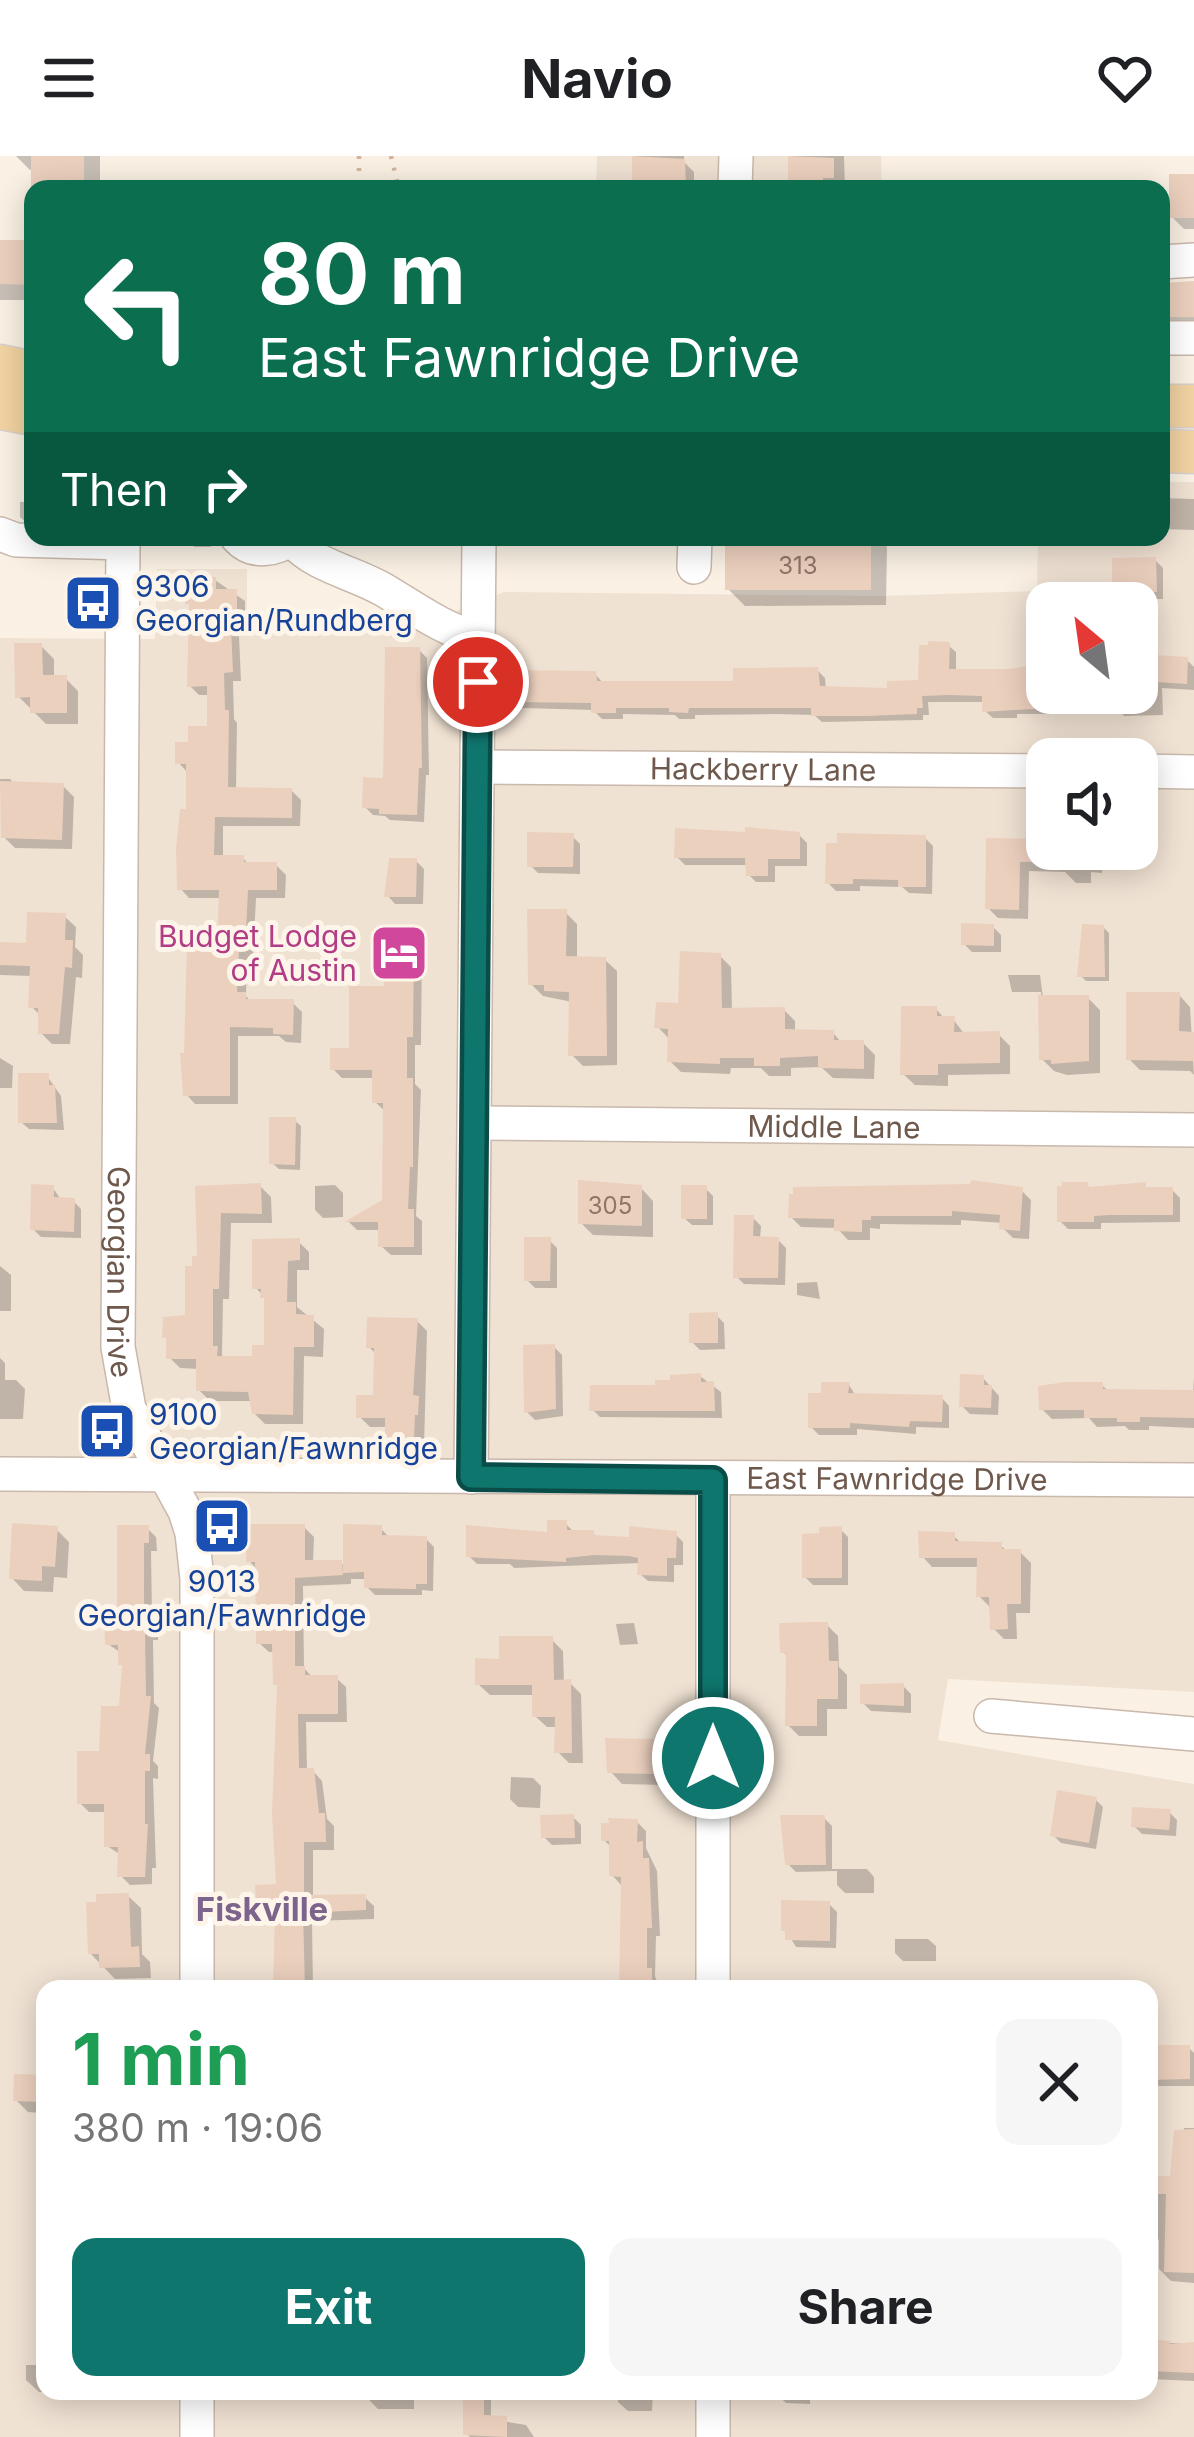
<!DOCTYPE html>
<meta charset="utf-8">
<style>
:root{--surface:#fff;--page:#f6f6f6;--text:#202124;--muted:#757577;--accent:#0f766e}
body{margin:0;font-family:Inter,sans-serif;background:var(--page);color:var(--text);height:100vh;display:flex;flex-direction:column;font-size:45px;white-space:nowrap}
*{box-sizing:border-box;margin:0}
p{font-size:39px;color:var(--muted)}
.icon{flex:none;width:66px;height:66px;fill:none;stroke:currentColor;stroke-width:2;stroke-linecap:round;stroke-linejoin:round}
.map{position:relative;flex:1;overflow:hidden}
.sheet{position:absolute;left:36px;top:1824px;width:1122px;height:420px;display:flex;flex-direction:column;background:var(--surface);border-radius:24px;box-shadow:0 6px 30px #0003}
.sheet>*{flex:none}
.hud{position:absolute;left:24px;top:24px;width:1146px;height:366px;border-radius:24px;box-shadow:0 6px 30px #0003;background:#0b6e4f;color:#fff;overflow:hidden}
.needle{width:78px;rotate:331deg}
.fabs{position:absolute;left:1026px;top:426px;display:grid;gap:24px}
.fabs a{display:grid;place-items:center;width:132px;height:132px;border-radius:24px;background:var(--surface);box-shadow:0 6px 30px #0003;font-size:60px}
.pin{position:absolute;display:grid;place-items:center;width:102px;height:102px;color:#fff;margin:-51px;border:6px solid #fff;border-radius:50%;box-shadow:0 3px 12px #0007}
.me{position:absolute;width:132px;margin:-66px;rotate:0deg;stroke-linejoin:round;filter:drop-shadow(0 0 9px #0008)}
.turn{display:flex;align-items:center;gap:42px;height:252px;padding:0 36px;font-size:54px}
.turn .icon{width:156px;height:156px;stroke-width:2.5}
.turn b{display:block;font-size:84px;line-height:102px}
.then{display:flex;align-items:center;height:114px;padding:0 36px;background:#0003;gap:24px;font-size:45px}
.round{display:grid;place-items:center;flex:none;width:126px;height:126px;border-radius:24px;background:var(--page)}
.summary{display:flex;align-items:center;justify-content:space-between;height:204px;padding:0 36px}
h1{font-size:72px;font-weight:700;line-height:90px;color:#1e9e55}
.action{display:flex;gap:24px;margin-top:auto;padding:24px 36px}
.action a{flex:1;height:138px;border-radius:24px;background:var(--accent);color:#fff;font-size:48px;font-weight:700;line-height:138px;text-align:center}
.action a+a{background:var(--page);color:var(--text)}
header{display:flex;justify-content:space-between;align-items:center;height:156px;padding:0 36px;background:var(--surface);font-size:54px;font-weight:700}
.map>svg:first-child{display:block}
.residential{fill:#f0e2d3;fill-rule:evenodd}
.shadow{fill:#0003}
.building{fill:#ecd0be}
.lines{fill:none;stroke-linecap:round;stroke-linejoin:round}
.minor-casing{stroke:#c9b8ab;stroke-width:36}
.major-casing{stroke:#d7d0cd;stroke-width:45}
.path{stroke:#d1b3a1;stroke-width:4.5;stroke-dasharray:3 9;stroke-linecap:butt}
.minor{stroke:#fff;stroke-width:33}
.major{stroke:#f2d3a2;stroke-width:42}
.route-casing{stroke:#0a4d48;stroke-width:30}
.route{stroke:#0f766e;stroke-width:21}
.labels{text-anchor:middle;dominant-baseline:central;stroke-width:10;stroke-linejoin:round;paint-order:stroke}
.number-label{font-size:24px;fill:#8e7668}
.transit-label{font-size:30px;fill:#164399;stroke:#fdf5e9;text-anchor:start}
.street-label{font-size:30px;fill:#6f584c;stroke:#fdf5e9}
.hotel-label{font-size:30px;fill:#b23c85;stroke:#fdf5e9;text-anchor:end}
.neighbourhood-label{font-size:33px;font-weight:bold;fill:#7d648c;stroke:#fdf5e9}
</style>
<header><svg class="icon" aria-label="menu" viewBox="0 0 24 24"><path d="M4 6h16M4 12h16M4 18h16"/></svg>Navio<svg class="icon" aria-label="heart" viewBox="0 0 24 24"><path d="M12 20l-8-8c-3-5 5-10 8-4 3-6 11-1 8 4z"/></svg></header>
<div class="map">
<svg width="1194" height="2281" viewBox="0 0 1194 2281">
<rect width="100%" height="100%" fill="#faf1e4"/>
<path class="residential" d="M597,0H881L882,33H596Z
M1161,326H1194V1536L948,1523L938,1584L1194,1628V2281H0V482L155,483L157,413H247V460L456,455L504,436L880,440L1037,435L1038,381H1161ZM1047,447H1137V537H1047ZM1047,603H1137V693H1047ZM45,1833H1149V2235H45Z"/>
<path class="shadow" d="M16,0H100V33H34V12L30,14Z
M635,0H684V6L694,16V33H635Z
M791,0H844L845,33H791Z
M1194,21V73H1184L1172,61Z
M0,87H33V144H0Z
M1194,129V177L1161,186V130Z
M25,325H33V373L20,361V346H25Z
M1161,342L1194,343V374L1161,373Z
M187,381H211V391H194Z
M841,381H876L887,391L886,449L745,450L728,433Z
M1057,381H1110V388L1062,386Z
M1155,404L1163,412V443H1123L1115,435Z
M215,424L245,445V480H239L241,525H233L234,563L237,567L236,634H291L301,644L300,670H223V702H243L249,709H276L286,719L285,742H256L253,802H247L246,840L251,846H292L302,856L301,887L286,886L279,880H238V948H195L186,938L220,791L222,742H189L180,732L189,656L187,616L178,606L210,573V539H199L190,530Z
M948,489L956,496V516H1008L1047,508V537H1077V558H1017V562H993L985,555V546H928L929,559H923V564L822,566L814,559L776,558L695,559V563H679L675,559L623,558V563H602L593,554L523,552L515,544L595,518L604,528H736L817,514L825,522L826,533L891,535L921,527Z
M41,490L54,503V522H65L78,535V568H46L18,540Z
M419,494L427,502L429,619H426L424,666L390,664L385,660L373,659L365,651L386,625Z
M1156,503L1187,504L1194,511V534L1162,532L1163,559L1124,560L1117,552L1116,537H1137V529L1158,528Z
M0,623H10L15,629L63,630L74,641L72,693L15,692L4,681Z
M799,679L807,687V710H775V726H756L748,718V709H685L677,701Z
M572,680L580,688V718L538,717L530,709Z
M925,682L933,690L932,738L909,737L902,731L860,730V735H836L828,727Z
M989,685L1047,686V693H1103L1102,717L1091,716V727H1076L1065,716L1029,715L1028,763L998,762L988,752Z
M416,705L424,713L423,748H395L388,740Z
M565,756L577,768V803L605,804L617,815V909L583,910L571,898L572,846L543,840L531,828Z
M64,760L76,771L75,791L83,799L82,822L76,821L70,888H52L41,877V860L31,850L32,820L0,819V789L29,790Z
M993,771L1001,779V796H972L964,788Z
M1103,771L1109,777V825H1086L1080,819Z
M413,779L422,788L421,889H415V928L421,934L416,1060L422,1065V1099H391L381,1090V1074H357L349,1066L385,1045L386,956L375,946V922H342L333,913L352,895Z
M720,800L731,811L732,855L784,854L795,865V877H833L842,887H863L875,899L874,923L833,922L821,911L791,912V920H769L761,912H731L730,918L681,916L670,905V884L658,871L681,850Z
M1008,819H1040L1043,842H1088L1100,854V917L1067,919L1054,915L1042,903L1041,836H1012Z
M1179,839L1190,851L1194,919L1190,915L1140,914L1129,903Z
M936,853L945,863H953L965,879L998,878L1010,890V918L948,919V930L915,929L903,918Z
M0,902L13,910L12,932H0Z
M47,920L61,940L64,974L29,973L21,966Z
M294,964L301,970L300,1014L279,1013L272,1007Z
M335,1029L343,1037V1061L323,1062L315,1054V1030Z
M1087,1029L1091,1033L1172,1034L1180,1042V1066L1101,1067V1073H1068L1060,1065Z
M260,1030L271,1041L272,1067H231L229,1143H223L222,1199L226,1203H255L267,1192V1144L255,1131L298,1085L309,1096V1114H297V1151L324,1173L323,1201L304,1200L303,1268H265L254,1257L253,1245H210L199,1234V1213L180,1212L169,1201L188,1162L195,1114L200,1103L198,1033Z
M973,1031L1021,1034L1031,1044L1029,1083L1013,1082L1003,1072V1067L961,1064V1069L880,1068V1073L870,1072V1084H848L837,1072L801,1071L791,1061Z
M53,1032L61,1044L73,1045L81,1053V1082L41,1081L33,1073Z
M641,1032L653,1045V1081L593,1079L581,1067Z
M705,1032L713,1040V1069H692L684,1062Z
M753,1062L761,1070L760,1083L778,1084L786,1092L785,1129L744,1128L736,1120Z
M549,1084L557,1092V1132H535L527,1124Z
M0,1110L11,1119V1155H0Z
M817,1126L820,1143L797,1139V1127Z
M716,1159L724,1167L725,1193L700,1194L692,1186Z
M417,1165L427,1175L424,1292L399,1291L388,1281V1271H370L359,1260L376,1242L377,1199L369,1191Z
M554,1191L562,1199L563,1260L535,1264L527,1256Z
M0,1202L5,1207V1224H16L25,1233L23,1263H0Z
M700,1220L721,1236L722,1262L600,1261L592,1253Z
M1194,1221V1272L1149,1270V1274H1129L1125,1270L1097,1271L1089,1262L1052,1263L1042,1253L1102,1229L1109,1236L1193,1237Z
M983,1222L999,1240L998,1259L970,1258L962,1250Z
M849,1229L856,1240L942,1242L949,1250V1272L916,1271V1278L857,1273V1279H819L811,1271Z
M565,1367L573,1375L593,1377L599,1383L632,1384L675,1378L683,1386V1409H674V1426L648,1425L640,1418L641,1407L514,1412L510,1408H477L469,1400L550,1379Z
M304,1371L314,1381L313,1407H341L346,1412L380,1372L388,1380L426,1383L434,1391L433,1435L422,1434V1439H375L367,1431V1423H351V1428L303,1430L304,1512L313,1522H336L346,1531L347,1566H306L307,1615H313L322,1625L327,1663L334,1670V1694H313V1741H364L374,1750V1763L312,1765L313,1833H276L278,1761H268L259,1752L279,1731L280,1532L276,1528L275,1496H269L259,1487L258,1414L249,1405Z
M147,1372L156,1381L157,1395H151L152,1459L158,1467V1484H153L154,1547L159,1552L153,1605L158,1610V1623L153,1622L156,1712H152V1728L130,1729L120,1719L121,1699L107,1690V1656H89L80,1647L122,1554L125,1512L121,1497L108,1488Z
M56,1373L69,1386L67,1422L54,1421L53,1436L24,1435L12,1422Z
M840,1373L848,1381V1429H813L805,1421Z
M953,1379L962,1388L1000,1389L1008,1396H1020L1031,1407L1030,1457H1016L1017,1483H1004L993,1472L989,1450L979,1440V1411H932L922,1400Z
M634,1467L638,1488L620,1489L616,1468Z
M827,1469L838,1480L839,1511L847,1519V1553H827V1580H799L788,1569L789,1501L783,1496Z
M551,1483L563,1495L564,1527L569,1526L581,1538L583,1607H569L557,1595L558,1571H547L535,1560V1539H490L478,1528Z
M903,1530L911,1538V1557L871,1555L863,1547Z
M653,1586L666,1599L665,1629L622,1628L610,1615Z
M511,1621L533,1622L541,1630L540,1652L518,1651L510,1643Z
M1095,1643L1103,1651L1096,1693L1061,1687L1053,1679Z
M1169,1656L1177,1664L1176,1680L1142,1678L1134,1670Z
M573,1661L581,1669V1688L552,1689L544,1681Z
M824,1662L832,1670V1713H867L874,1721V1737H845L837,1729V1715L796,1716L788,1708Z
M637,1666L646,1675V1692L657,1715L660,1780H656L655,1820L660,1833H623L621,1729L612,1719V1692L604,1684Z
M128,1740L141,1752L142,1798L150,1806L151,1822L115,1823L90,1797Z
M829,1748L837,1756L836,1792L796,1791L788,1778Z
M895,1783H928L936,1790V1805H903L895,1797Z
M1149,1868L1152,1892H1189L1194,1897V1930H1159L1151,1922Z
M45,1922V2018L38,2011L41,1957L28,1956L16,1944Z
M1184,1972H1194V2127L1171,2125L1159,2113V2084L1153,2078L1154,2023H1173Z
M37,2174H45V2235L104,2237L39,2236L26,2224V2209H37Z
M1151,2186L1194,2188V2225L1149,2223Z
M370,2235H414V2253H378L370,2245Z
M466,2235H491V2263L526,2269L534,2281H470L466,2277Z
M618,2235H653L652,2255H628L618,2246Z
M773,2235H810V2248L786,2247Z"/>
<path class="building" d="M31,0H84V33H31Z
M632,0L685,3L686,33H632Z
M788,0L834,2V22H823V33H788Z
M1169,18H1194V62H1169Z
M0,84H33V129L0,128Z
M1194,125V161H1161V127Z
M838,381H871V434H725V384Z
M1156,401L1157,436H1112V402Z
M216,421V433H237V472H231L233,516L224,517L225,554H229L228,631L292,632V662L215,661L214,699H244V706H277V734H248L245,794H239L237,836H246V843H294L293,879L273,878V872L230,871V940H183L180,897H184L187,787L217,788L219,734H177L176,692L180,653H186V608H175V586H188V570H207V530L187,531L189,448H185L184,422Z
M928,485L950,486L949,513H1008L1047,507V552L982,556V540L949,539L922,540L923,552H917V558L865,560H811V552H689L688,557L669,556V552H616V557H591V547L512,546V514L596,515L597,525H733V512L818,511L820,530L887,532V525L918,524L919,489H928Z
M14,487H42L43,519H67V557H30V541L15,542Z
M385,491H420L422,612H419L417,659L379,658V653L362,652L363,621L383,622Z
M1153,499L1188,501L1187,528L1155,526Z
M0,625L64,627L62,684L1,682Z
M745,671L800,676V703H768V720H746L745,702H674L675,672L745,676Z
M527,676L574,677L573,711H527Z
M837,677L926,679V731H898V724L853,723V728H825L826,687H837Z
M986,682L1047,683V706H1020L1019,754L985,753Z
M389,702H417L416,741H384Z
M527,753H567L566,800L606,801L607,900H568L569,836L544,835V829H528Z
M27,756L66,757L65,784H73L72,812L65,811L59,878H38V852H28L30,810L0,809V786L26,787Z
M961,767L994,768V790L961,789Z
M1082,768L1104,769L1105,821H1077Z
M384,776H414L413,881H407V922H413V1011H410L408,1053H414V1091H378V1066H344L382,1044L383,947H372V914H330V892H349V830H384Z
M680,795L721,797L722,852L785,851V873L834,874V884H864V913L818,912V900L780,902V910H754V902H720V908L667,906L668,873L654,872L656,846L678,847Z
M1126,836H1180L1179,875L1194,876V905L1126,904Z
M1038,839H1089V905L1051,908V904H1039Z
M901,850H937V860H955L954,876L1000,875V907L938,908V919H900Z
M18,917H49V929H55L57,967H18Z
M269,961H296L295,1009L269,1008Z
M578,1024L642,1029V1070L578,1068Z
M971,1024L1023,1031L1020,1075L999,1073L1000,1059L952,1055V1060H871V1064H862V1076L834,1075V1063L788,1062L789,1038H793V1031L970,1028Z
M1062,1026H1088V1031L1146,1026V1031H1173V1059H1109L1094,1060V1066H1057V1030H1062Z
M261,1027L262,1058L221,1057L219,1133H213V1190H218L217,1200H252V1189H264V1142H260L261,1133H252V1083L300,1082V1104L288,1105L287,1146H296V1158L314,1159V1191H294L293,1259L252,1258L248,1236L196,1235V1203H166V1182H162L163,1161L185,1159V1110H192V1100H197L195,1030Z
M31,1028L54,1029V1041L75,1042L74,1076L30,1074Z
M681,1029H707V1063H681Z
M734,1059H754L753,1080L779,1081L778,1122H733Z
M524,1081H551L550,1125H524Z
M718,1156V1187H689V1157Z
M367,1161L418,1162L413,1239L419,1240L418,1259H415L414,1282H385V1262H356V1239H373L374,1192H366Z
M555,1188L556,1253L524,1257L523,1189Z
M701,1217V1226L714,1225L715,1255H589L590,1229H655V1224H670V1219Z
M960,1218L984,1219V1229H992L991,1252L959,1251Z
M821,1226H850L848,1237L943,1239L942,1266L910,1265L909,1271L850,1267V1272H808V1237H821Z
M1065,1226H1103V1233L1194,1234V1262L1140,1261V1266H1117V1262H1084V1254H1039L1038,1230Z
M547,1364H567V1374H594V1379L629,1381V1370L677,1375L676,1402H667V1420L637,1419L638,1402L629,1400L594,1399L566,1402V1406L466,1401V1369L547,1376Z
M12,1367L58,1370L55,1411L42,1410V1425L9,1423Z
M247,1368H305V1404H342L343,1419L295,1422V1510H305V1519H338V1558H298L299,1612H314L319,1657H325L326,1686H304V1739L366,1738V1754L303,1757L305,1833H273L275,1753H256L255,1729L276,1728L272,1658L277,1529H273L272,1488H256L255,1406H246Z
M343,1368L382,1369V1379L427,1380V1428H416V1433L364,1432V1416L343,1417Z
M117,1369H149V1387H144V1448L150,1455L151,1476H145L146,1540H151L145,1598H150V1615H145V1668H148L145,1721H117L118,1691H104V1648H77V1595H99L101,1550H119L122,1509H118V1489H105L104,1457L117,1456Z
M842,1370V1422H802V1378L819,1377V1371Z
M918,1375L955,1376V1385L1002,1386V1393H1021V1448H1007L1008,1473L990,1474L989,1441H976L977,1402H919Z
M811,1466H828L829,1505H838V1543H817V1570H785L786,1497H780L779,1467Z
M499,1480H553L554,1524L571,1523L572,1597H554L555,1561H532V1529H475V1502L499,1503Z
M904,1527V1550L860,1548V1528Z
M605,1582L655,1583L654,1618L607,1617Z
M1057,1634L1097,1641L1089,1687L1050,1680Z
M1132,1651L1171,1653L1169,1674L1131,1671Z
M574,1658L575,1682H541L540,1659Z
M780,1659H825L826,1709H785Z
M608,1662L638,1663L637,1686L643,1685V1702H649L652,1772H647V1812H652V1833H619L621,1721L609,1720V1685H601V1667H609Z
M129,1737L131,1791L139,1790L140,1811L99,1812V1798H88L86,1746H96V1738Z
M781,1744L830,1745V1785L785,1784V1775H781Z
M1149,1889H1190V1923L1149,1924Z
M14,1918L45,1919V1946L13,1945Z
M1194,1973V2117L1164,2116L1166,2038H1151V2020H1170L1174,1974Z
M1149,2183L1170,2185V2188L1194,2186V2217L1149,2215Z
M463,2235H484V2259L507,2260V2281L463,2279Z"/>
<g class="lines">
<g class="minor-casing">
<g id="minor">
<path d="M735,33L736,0"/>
<path d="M1161,106L1194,104"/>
<path d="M1161,182H1194"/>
<path d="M0,378L16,384L123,387"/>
<path id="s1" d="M123,381L118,1191L129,1253L185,1355L192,1377L197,1423V1833"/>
<path d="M237,381C253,399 276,394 294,381"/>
<path d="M292,384C316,411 353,416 384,434C416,453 442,473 479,483"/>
<path d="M694,411L695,381"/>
<path id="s2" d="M478,611L1047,615"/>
<path d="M1137,615L1194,616"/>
<path id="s3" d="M477,967L1194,974"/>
<path id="s4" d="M0,1318L1194,1324"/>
<path d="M471,1321L479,381"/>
<path d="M713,1324V1833"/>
<path d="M991,1560L1194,1578"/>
<path d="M713,2235V2281"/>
<path d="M197,2281V2235"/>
</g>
</g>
<g class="major-casing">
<path id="major" d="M0,210L33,217
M1161,250H1194
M0,252L33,258
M1161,295L1194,296"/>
</g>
<path class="path" d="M359,0V33
M391,0L399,33"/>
<use href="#minor" class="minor"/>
<use href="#major" class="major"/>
</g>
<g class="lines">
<g class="route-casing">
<path id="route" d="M478,526L471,1321L713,1324V1602"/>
</g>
<use href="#route" class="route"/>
</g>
<defs>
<g id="bus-square" transform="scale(3)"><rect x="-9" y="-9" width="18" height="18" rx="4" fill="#1a4fb4" stroke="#fdf5e9"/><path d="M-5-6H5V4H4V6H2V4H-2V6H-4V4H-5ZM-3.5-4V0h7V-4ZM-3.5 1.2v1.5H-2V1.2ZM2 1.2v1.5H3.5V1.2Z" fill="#fff"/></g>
<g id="hotel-square" transform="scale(3)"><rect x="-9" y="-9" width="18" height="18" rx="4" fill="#d1479c" stroke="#fdf5e9"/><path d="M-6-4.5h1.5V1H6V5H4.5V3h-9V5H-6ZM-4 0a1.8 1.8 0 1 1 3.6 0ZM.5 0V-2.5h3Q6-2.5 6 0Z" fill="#fff"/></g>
</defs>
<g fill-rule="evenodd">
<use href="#bus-square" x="93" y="447"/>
<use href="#hotel-square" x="399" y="797"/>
<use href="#bus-square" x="107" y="1275"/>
<use href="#bus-square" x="222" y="1370"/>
</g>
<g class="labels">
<g class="number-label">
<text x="798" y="409">313</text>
<text x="610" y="1049">305</text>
</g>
<g class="transit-label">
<text x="135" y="430">9306<tspan x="135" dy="34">Georgian/Rundberg</tspan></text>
<text x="149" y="1258">9100<tspan x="149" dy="34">Georgian/Fawnridge</tspan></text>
<text x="222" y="1425" text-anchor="middle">9013<tspan x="222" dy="34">Georgian/Fawnridge</tspan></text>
</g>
<g class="street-label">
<text stroke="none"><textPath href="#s2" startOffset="285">Hackberry Lane</textPath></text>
<text stroke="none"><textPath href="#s3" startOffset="357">Middle Lane</textPath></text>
<text stroke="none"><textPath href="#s1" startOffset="735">Georgian Drive</textPath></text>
<text stroke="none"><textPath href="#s4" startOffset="897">East Fawnridge Drive</textPath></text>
</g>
<g class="hotel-label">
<text x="357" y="780">Budget Lodge<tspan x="357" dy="34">of Austin</tspan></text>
</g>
<g class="neighbourhood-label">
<text x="262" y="1753">Fiskville</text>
</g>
</g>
</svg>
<div class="fabs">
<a><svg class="needle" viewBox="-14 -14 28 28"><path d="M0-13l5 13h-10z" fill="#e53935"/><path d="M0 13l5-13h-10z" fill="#757577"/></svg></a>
<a><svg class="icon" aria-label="sound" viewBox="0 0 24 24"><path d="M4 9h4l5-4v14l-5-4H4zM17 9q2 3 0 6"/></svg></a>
</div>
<div class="pin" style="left:478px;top:526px;background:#d93025"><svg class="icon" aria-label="arrive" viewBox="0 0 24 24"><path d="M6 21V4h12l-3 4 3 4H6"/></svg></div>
<svg class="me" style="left:713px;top:1602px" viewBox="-20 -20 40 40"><circle r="17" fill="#0f766e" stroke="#fff" stroke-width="3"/><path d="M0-11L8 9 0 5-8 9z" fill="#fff"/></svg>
<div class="hud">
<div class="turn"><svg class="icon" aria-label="left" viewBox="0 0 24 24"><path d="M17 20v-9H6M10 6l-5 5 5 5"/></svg><div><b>80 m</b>East Fawnridge Drive</div></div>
<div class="then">Then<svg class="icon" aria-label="right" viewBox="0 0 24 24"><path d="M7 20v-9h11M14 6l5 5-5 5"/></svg></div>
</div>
<section class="sheet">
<div class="summary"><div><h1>1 min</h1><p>380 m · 19:06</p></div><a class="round"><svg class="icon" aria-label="close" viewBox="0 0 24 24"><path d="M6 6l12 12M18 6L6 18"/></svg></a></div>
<div class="action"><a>Exit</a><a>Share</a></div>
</section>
</div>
